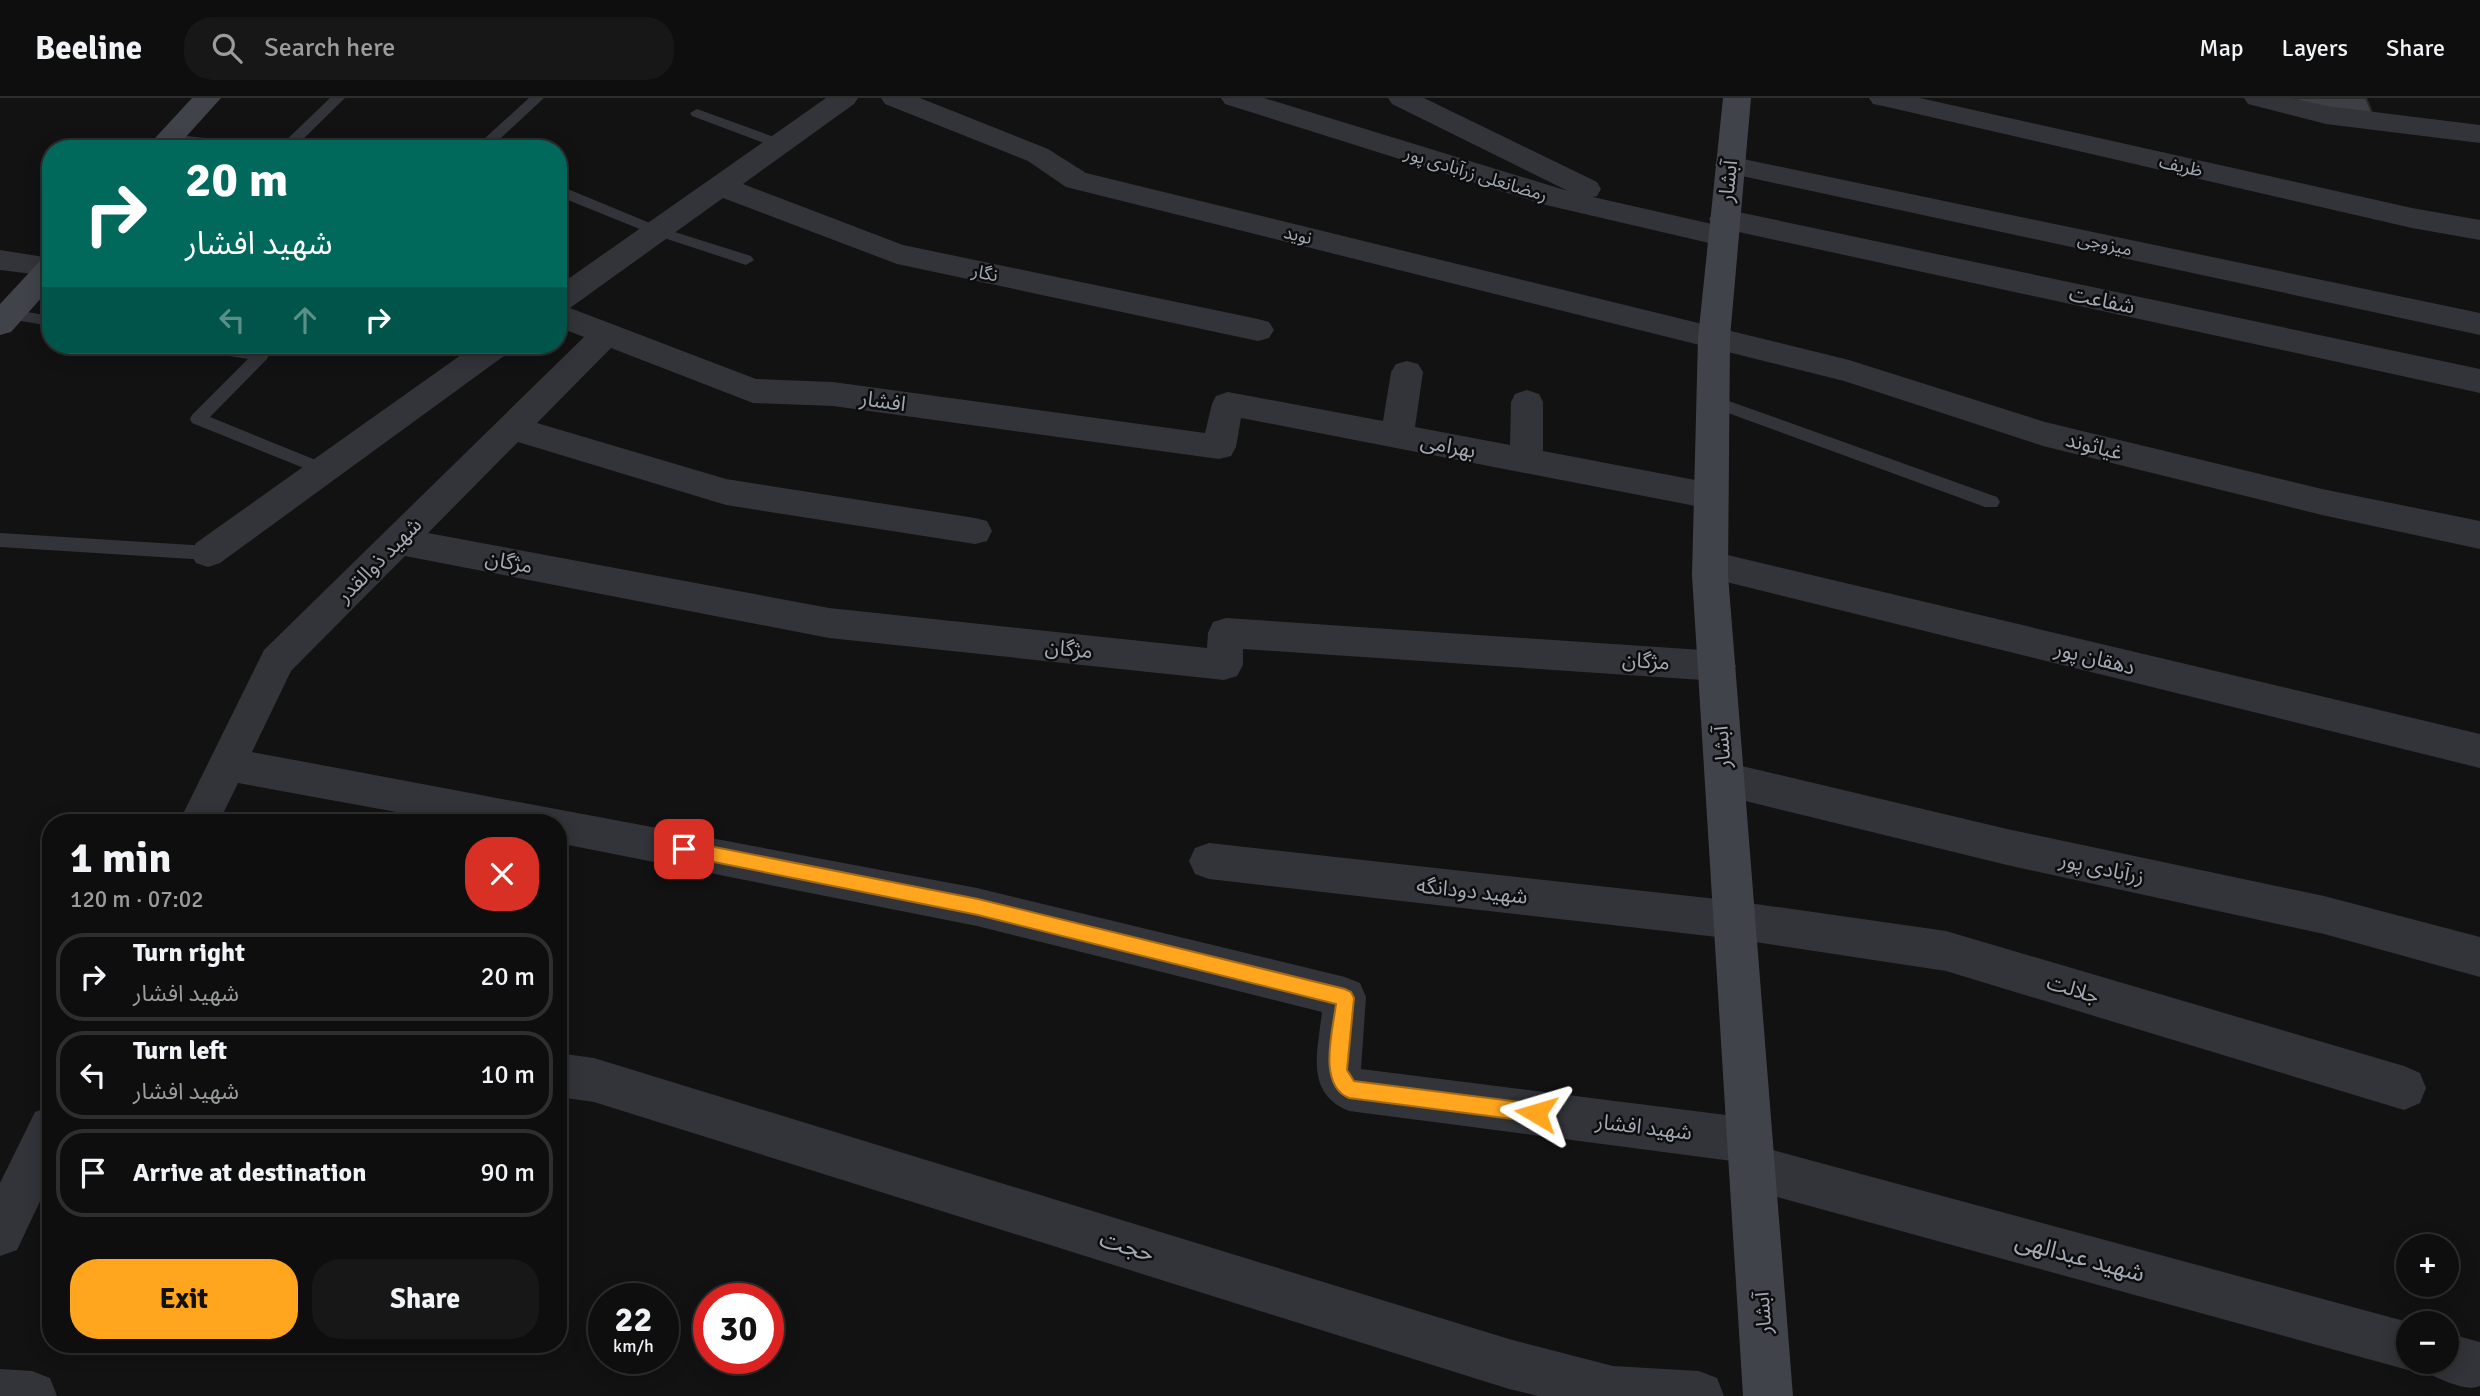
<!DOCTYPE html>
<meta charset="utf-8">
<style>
:root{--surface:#0e0e0e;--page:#171717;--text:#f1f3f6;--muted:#9b9c9e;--line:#2e2e2e;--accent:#ffa51e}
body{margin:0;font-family:Signika,"Noto Sans Arabic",sans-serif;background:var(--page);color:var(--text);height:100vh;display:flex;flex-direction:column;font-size:26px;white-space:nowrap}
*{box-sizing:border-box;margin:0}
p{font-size:23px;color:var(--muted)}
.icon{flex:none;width:38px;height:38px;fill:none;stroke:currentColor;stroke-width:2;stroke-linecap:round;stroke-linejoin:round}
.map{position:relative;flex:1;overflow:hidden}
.panel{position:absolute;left:42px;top:716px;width:525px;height:539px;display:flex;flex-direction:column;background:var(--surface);border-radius:28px;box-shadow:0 4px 18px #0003,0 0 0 2px var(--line)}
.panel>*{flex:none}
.banner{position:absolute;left:42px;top:42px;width:525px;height:214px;border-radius:28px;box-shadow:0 4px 18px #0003,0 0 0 2px var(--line);background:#00695c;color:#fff;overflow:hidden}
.controls{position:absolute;left:2396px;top:1136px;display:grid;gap:14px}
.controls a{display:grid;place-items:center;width:63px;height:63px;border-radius:50%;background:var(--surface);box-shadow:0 4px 18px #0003,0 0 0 2px var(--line);font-size:35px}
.speed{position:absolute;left:588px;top:1185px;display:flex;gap:14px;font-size:35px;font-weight:700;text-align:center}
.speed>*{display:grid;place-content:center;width:91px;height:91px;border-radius:50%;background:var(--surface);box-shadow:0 4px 18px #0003,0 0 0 2px var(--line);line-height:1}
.speed small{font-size:18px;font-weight:400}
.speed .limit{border:10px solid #d22;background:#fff;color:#111}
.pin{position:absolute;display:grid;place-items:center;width:60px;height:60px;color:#fff;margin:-30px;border-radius:14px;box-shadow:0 4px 10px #0006}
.me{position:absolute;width:77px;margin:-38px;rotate:277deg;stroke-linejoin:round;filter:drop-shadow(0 0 5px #0008)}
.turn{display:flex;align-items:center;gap:24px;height:147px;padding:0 28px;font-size:32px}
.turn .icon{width:91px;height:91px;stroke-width:2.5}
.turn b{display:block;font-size:49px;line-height:60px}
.lanes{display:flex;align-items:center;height:66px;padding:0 28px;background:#0003;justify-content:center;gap:35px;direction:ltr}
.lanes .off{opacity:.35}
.round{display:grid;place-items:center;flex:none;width:74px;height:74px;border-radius:28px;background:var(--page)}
.summary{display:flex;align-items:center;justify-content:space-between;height:119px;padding:0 28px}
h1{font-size:42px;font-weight:700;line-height:52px}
.action{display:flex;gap:14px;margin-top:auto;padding:14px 28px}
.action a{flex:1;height:80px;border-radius:28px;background:var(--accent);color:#111;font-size:28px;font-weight:700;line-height:80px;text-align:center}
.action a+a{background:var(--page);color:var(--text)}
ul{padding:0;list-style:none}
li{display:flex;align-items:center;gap:21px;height:88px;margin:0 14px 10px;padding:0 14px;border:4px solid var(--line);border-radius:28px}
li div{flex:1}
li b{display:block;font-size:26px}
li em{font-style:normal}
header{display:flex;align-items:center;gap:42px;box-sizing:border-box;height:98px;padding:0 35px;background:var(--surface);border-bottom:2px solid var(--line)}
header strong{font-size:33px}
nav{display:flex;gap:38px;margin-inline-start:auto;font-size:24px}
.search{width:490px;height:63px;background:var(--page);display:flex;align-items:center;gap:18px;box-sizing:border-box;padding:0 24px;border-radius:28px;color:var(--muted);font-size:26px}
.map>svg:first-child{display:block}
.building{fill:#3d3f44;stroke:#2b2c30;stroke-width:2}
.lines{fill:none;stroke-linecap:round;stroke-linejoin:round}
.lane{fill:#323439;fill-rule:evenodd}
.street{fill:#323439;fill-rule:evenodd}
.secondary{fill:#404349;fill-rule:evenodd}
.route{fill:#ffa51e;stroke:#a66b14;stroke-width:2}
.labels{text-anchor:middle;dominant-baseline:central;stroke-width:5;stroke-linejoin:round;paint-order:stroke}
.far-street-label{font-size:18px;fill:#a2a9b5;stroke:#0d0d0e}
.street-label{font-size:21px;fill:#a2a9b5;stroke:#0d0d0e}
.near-street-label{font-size:24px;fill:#a2a9b5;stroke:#0d0d0e}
</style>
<header>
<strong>Beeline</strong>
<div class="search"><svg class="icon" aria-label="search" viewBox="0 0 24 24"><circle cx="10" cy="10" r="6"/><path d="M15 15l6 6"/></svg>Search here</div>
<nav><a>Map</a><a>Layers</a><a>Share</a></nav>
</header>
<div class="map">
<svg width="2480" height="1298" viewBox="0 0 2480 1298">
<rect width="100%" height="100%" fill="#121213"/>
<path class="building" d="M2275,0H2366L2374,20Z"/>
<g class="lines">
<path class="lane" d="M330,0H345L293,51H277Z
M529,0H544L489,51H473Z
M697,11L785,43L787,46L780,50L775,49L692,18L690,15Z
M168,36L270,47L277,51H227L163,43V37Z
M558,87L662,130L751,158L754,162L746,167L652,136L558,98Z
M9,211L51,218V228L3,220L1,216Z
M190,247H232L267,253L269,257L267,261L210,319L328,367L330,371L328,375H316L192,325L190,321L192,317L248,261L198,253Z
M1712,297L1997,399L2000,404L1997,409H1985L1706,307L1704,303Z
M0,435L208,448L214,450L217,455L214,460L208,462L0,449Z"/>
<path class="street" d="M826,0H858L854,6L743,86L903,147L1258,221L1269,224L1274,232L1269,240L1258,243L897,166L723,100L570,210L756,281L833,284L1205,335L1212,306L1216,298L1228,294L1383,323L1391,274L1396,266L1407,263L1418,266L1423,274L1415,329L1510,347L1511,304L1515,296L1527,292L1539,296L1543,304V353L1711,385L1723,389L1728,398L1723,407L1711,411L1241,320L1236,349L1231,358L1219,361L833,308L753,305L611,250L537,325L726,381L975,420L987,423L992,433L987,443L975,446L726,407L518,344L428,435L829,510L1207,550L1208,535L1213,524L1226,520L1717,553L1730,557L1736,568L1730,579L1717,583L1243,551V567L1237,578L1224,582L829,540L405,458L291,573L252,654L977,790L1345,879L1360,885L1366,899L1361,971L1750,1020L1766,1027L1773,1043L1769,1051L2408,1224L2411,1225H2408V1264H2446V1235L2480,1244V1288C2466,1294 2443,1282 2429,1276L2424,1266L2408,1272L1752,1092L1736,1085L1729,1069L1732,1063L1349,1013C1304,995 1318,952 1322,914L977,828L558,745V724H451L238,685L219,724H179L264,552L584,239L558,229V188Z
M881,0H920L1048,51L1086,75L1849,262L2045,324L2322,391L2480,423V451L2322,417L2043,348L1844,283L1066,89L1028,63L885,6Z
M1221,0H1264L1568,93L1392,6L1388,0H1424L1597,84L1601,91L1597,98L1593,99L1712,126L1709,121L1714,114L1724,111L2480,271V295L1734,133L1737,138L1733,145L1722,148L1546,107L1225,6Z
M1869,0H1920L2412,110L2480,122V142L2412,130L1883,8L1873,6Z
M2244,0H2292L2326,8L2480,27V45L2326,26L2248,6Z
M1729,58L2480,215V237L1719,73L1715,67L1719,61Z
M0,152L44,159L48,166L44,173L33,176L0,172Z
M475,247H513L508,255L220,465L208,469L196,465L190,455L196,445Z
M1711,453L2480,636V670L1698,477L1693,467L1698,457Z
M1725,664L2007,731L2324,798L2480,839V879L2324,836L2007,767L1725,698L1711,693L1705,681L1711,669Z
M1209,745L1735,803L1946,833L2404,968L2420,975L2426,990L2420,1005L2404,1012L1946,873L1735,841L1209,781L1195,776L1189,763L1195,750Z
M558,955L594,960L1509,1241L1613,1268L1699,1273L1717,1280L1724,1298H1538L1509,1291L594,1004L558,999Z
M51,1008V1080L17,1152L0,1158V1085L35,1014Z
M0,1271L32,1273L50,1280L57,1298H0Z"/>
<path class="secondary" d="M192,0H221L175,51H145Z
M1723,0H1751L1730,240L1728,477L1793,1298H1743L1692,477L1698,240Z
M51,160V189L11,234L0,237V206L40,163Z"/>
</g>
<path class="route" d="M684,743L978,801L1345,891L1351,894L1354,900L1347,972L1354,983L1536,1006L1543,1009L1546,1015L1543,1022L1536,1024L1349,1000C1317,987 1333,932 1336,906L978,817L684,758L678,756L676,751L678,746Z"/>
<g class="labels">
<g class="far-street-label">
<text transform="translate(2181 68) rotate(13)">ظریف</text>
<text transform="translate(1476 76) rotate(17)">رمضانعلی زرآبادی پور</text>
<text transform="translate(1298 137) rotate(14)">نوید</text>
<text transform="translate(2105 146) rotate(12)">میزوجی</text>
<text transform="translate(985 175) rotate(12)">نگار</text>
</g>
<g class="street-label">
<text transform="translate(1728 83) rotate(-84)">آبشار</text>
<text transform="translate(2102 202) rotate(12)">شفاعت</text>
<text transform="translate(883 303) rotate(8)">افشار</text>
<text transform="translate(1448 348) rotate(11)">بهرامی</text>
<text transform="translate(2094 348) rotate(14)">غیاثوند</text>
<text transform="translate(379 462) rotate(-45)">شهید ذوالقدر</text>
<text transform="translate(509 464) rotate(11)">مژگان</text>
<text transform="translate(1069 551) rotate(6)">مژگان</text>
<text transform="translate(2095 560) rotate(14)">دهقان پور</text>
<text transform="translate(1646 563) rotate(4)">مژگان</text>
<text transform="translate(1722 649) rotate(-94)">آبشار</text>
<text transform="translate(2102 770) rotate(12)">زرآبادی پور</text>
<text transform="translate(1472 793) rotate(6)">شهید دودانگه</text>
<text transform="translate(2073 891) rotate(17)">جلالت</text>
<text transform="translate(1644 1029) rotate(7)">شهید افشار</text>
<text transform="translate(1763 1215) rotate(-94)">آبشار</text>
</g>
<g class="near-street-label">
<text transform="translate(1127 1148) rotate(17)">حجت</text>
<text transform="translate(2080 1159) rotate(15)">شهید عبدالهی</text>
</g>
</g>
</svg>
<div class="controls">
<a>+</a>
<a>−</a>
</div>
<div class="speed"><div>22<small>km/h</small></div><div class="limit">30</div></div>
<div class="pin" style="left:684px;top:751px;background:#d93025"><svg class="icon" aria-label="arrive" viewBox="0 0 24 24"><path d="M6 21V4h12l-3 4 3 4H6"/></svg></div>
<svg class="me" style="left:1536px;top:1015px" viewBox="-20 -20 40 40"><path d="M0-17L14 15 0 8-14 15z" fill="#ffa51e" stroke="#fff" stroke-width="4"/></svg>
<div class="banner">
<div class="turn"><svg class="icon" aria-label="right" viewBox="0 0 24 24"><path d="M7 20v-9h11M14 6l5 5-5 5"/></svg><div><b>20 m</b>شهید افشار</div></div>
<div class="lanes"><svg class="icon off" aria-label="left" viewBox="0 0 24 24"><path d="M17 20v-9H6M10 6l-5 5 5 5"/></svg><svg class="icon off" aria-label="ahead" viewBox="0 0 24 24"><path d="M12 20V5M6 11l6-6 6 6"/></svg><svg class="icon" aria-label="right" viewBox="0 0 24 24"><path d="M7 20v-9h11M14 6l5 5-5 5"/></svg></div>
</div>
<section class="panel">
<div class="summary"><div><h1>1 min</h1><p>120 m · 07:02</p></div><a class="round" style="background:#d93025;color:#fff"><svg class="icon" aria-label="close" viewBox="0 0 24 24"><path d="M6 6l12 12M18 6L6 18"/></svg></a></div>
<ul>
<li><svg class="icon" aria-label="right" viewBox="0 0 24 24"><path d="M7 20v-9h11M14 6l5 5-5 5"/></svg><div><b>Turn right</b><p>شهید افشار</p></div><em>20 m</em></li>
<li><svg class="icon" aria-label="left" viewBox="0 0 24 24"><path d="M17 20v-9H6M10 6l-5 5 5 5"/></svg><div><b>Turn left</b><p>شهید افشار</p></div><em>10 m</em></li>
<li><svg class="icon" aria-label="arrive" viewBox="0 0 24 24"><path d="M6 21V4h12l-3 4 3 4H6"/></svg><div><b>Arrive at destination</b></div><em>90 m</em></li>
</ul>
<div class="action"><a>Exit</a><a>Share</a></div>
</section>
</div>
